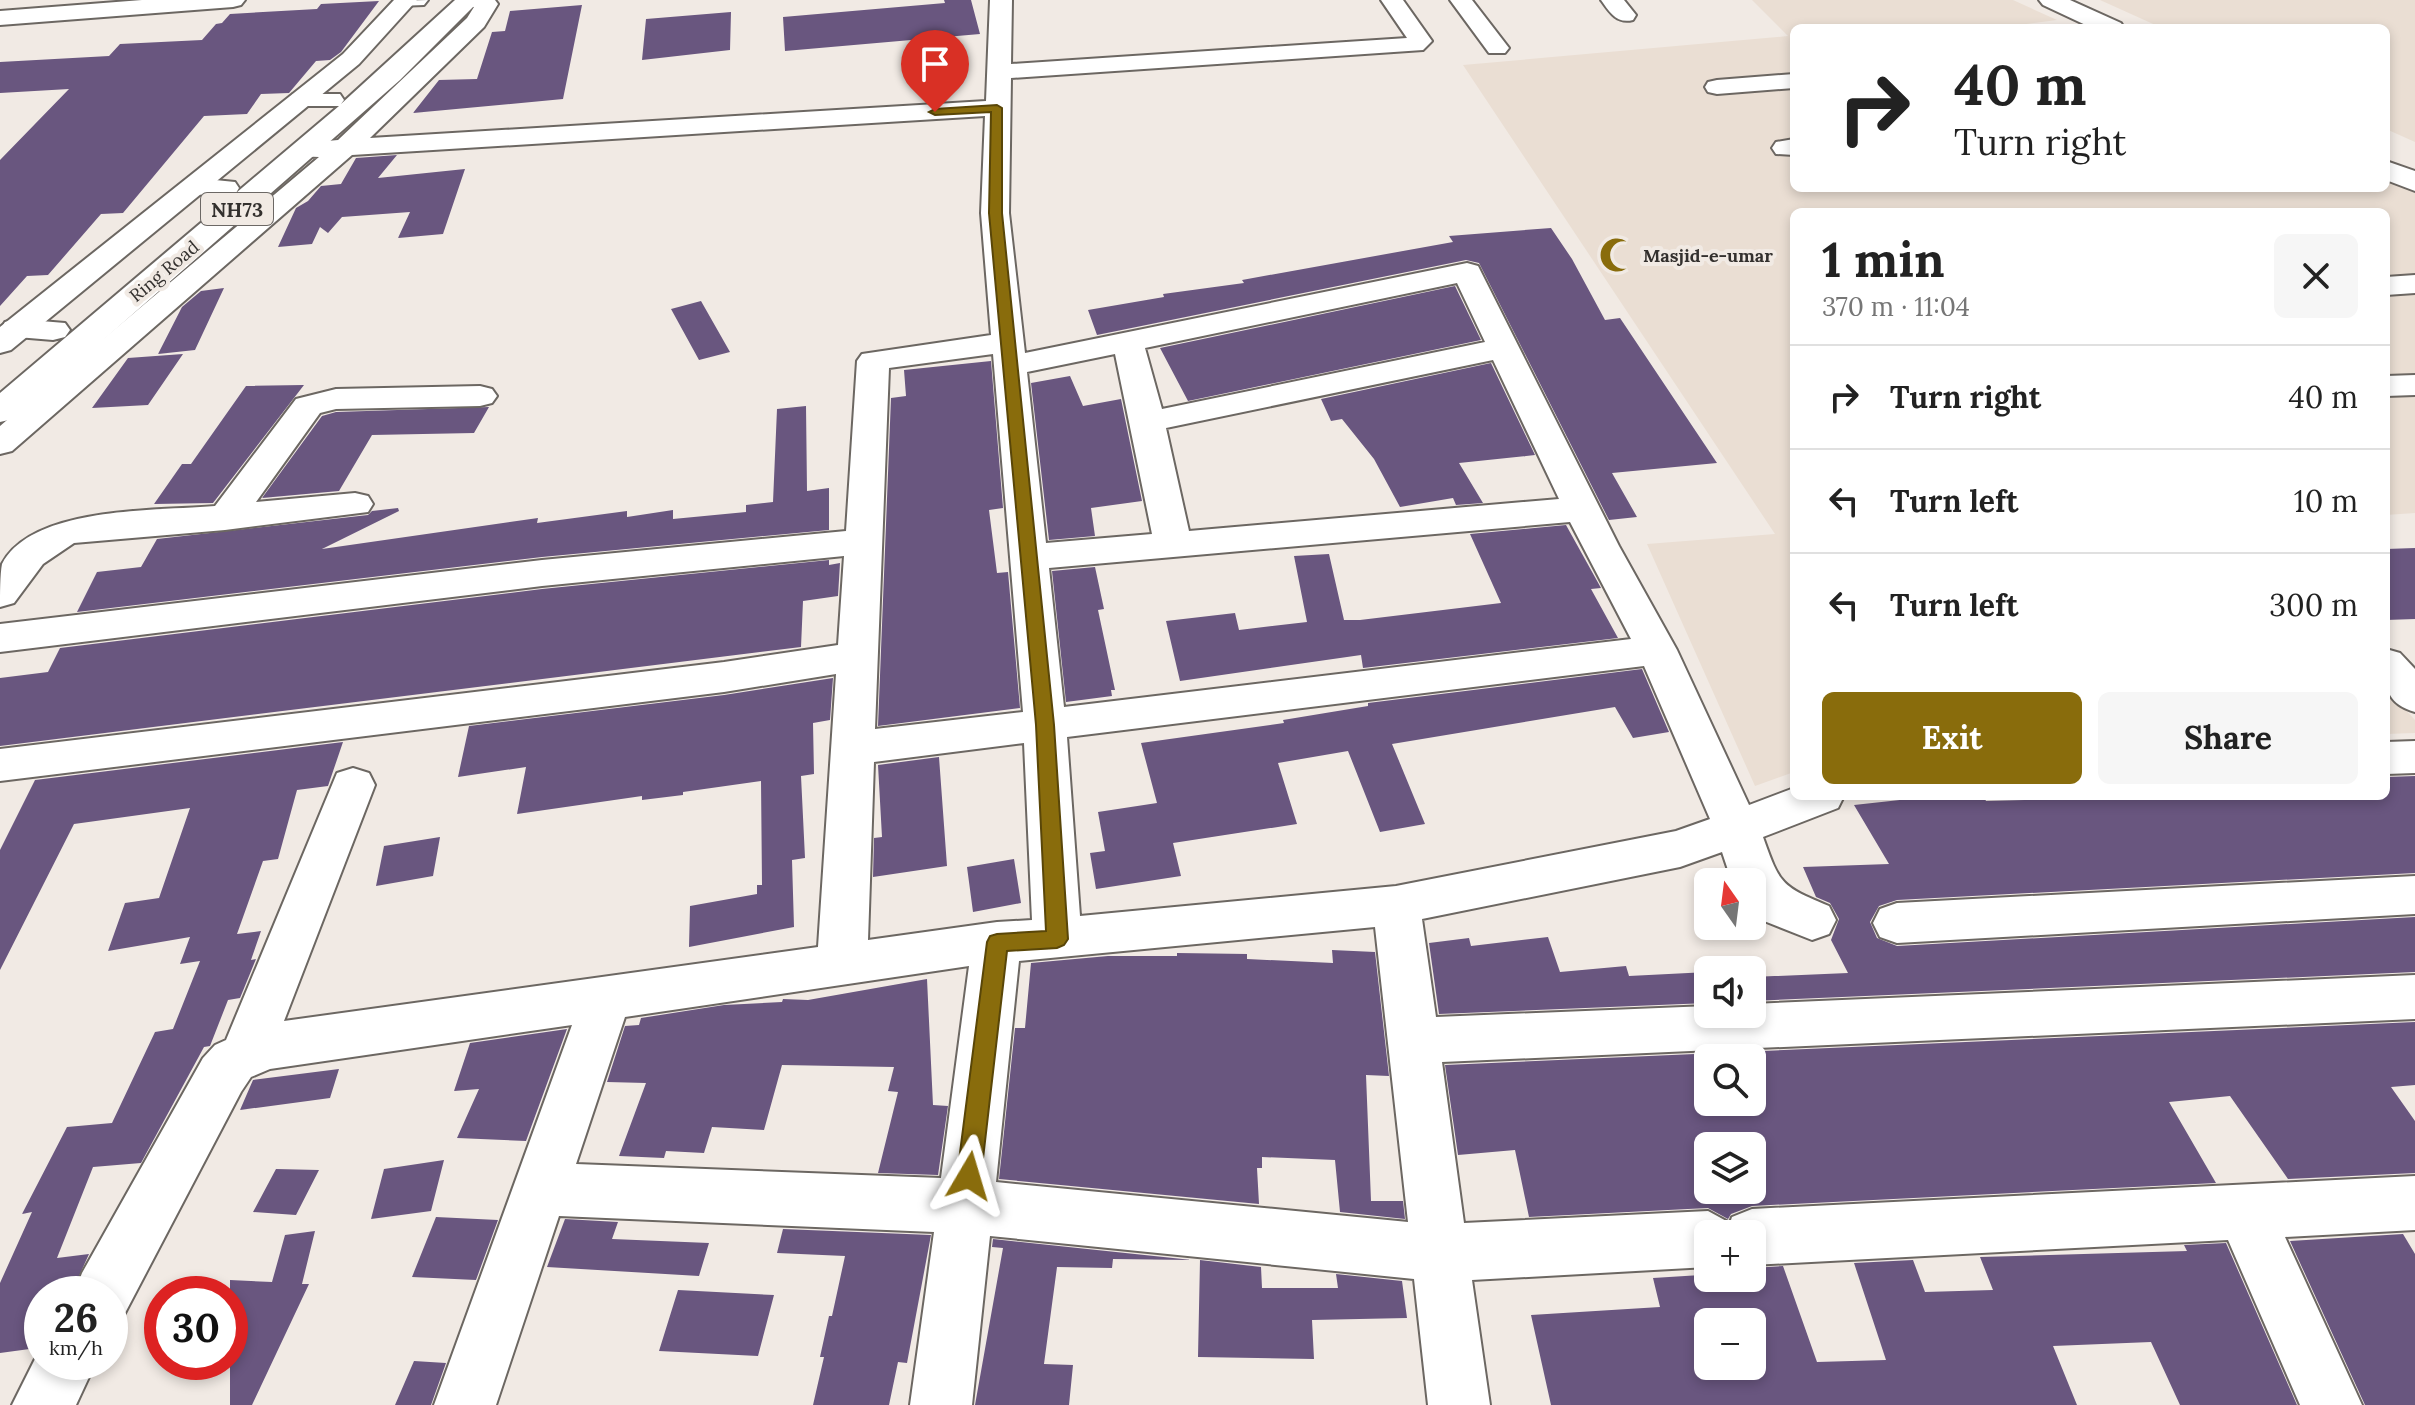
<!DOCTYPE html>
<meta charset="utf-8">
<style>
:root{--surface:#fff;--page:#f6f6f6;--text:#222;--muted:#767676;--line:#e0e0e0;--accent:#896c0c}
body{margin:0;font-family:Lora,serif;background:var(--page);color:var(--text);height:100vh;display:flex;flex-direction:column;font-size:30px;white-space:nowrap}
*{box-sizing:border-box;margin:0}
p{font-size:26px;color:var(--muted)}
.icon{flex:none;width:44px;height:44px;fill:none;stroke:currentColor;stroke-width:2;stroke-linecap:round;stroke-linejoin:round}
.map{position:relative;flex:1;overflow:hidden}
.sheet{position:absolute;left:1790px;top:208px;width:600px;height:592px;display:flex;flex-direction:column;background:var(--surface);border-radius:12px;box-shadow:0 4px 12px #0003}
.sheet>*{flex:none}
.banner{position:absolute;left:1790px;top:24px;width:600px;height:168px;border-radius:12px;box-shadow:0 4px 12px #0003;background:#fff;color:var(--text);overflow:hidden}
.needle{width:52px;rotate:346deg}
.fabs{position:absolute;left:1694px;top:868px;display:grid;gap:16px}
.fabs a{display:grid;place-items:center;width:72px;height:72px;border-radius:12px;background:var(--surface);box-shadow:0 4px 12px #0003;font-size:40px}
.speed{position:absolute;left:24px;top:1276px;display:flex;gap:16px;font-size:40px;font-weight:700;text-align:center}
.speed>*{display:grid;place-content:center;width:104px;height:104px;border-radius:50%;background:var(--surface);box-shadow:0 4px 12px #0003;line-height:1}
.speed small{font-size:20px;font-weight:400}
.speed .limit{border:12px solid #d22;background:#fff;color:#111}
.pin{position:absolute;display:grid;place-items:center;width:68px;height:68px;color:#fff;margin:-82px -34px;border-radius:50% 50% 50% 0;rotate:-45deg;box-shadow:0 0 8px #0007}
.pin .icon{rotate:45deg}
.me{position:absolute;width:88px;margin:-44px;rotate:7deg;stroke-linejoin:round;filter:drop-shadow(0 0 6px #0008)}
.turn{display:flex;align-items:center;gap:28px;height:168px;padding:0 32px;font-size:36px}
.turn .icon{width:104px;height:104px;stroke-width:2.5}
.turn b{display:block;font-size:56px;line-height:68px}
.round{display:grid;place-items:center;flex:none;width:84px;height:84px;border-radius:12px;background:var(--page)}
.headline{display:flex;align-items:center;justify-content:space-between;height:136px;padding:0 32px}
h1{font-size:48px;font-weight:700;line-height:60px}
.cta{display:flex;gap:16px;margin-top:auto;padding:16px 32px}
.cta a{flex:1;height:92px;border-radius:12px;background:var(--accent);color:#fff;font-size:32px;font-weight:700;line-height:92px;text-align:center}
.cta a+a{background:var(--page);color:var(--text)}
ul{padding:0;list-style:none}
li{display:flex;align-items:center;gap:24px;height:104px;padding:0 32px;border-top:2px solid var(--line)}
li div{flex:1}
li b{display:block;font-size:30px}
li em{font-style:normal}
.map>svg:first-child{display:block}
.built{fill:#eaded3}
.building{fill:#69567f;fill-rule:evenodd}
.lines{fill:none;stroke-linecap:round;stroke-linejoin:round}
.minor-casing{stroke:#6c6762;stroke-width:4}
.major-casing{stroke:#6c6762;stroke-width:4}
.highway-casing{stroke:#6c6762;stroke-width:4}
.minor{fill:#fff;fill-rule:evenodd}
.major{fill:#fff;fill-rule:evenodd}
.highway{fill:#fff;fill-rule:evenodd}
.route{fill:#896c0c;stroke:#594608;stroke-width:2}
.labels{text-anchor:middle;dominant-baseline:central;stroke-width:8;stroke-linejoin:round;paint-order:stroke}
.far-poi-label{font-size:18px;font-weight:bold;fill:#33302e;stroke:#f1eae4;text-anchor:start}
.far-street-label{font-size:18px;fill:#33302e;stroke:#f1eae4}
.shield{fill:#f1eae4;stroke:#6c6865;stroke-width:2}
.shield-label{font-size:20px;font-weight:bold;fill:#33302e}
</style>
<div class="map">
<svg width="2415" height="1405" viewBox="0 0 2415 1405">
<rect width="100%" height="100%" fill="#f1eae4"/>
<path class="built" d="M1752,0H2013L2057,20L1997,28H1794V188H2386V171L2415,185V513L2386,515V212H1794V772L1755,786L1647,544L1775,534L1463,65L1788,36Z
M2100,0H2415V142L2386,129V28H2162Z
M2386,688L2415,720V733L2386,734Z"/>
<path class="building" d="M944,0H971L980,34L785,51L783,17L945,3Z
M379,1L341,52L330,60L316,61L289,93L261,94L247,114L204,116L123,213L101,214L48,275L27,276L0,306V160L69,89L0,93V62L109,56L120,44L202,40L216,24L222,23L230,14L317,9L321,4Z
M582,5L563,99L413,113L439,80L477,79L492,32L505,31L510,11Z
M731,12L730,50L642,60L646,19Z
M397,155L378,178L465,169L443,234L398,238L410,212L342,217L328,233L320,227L312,244L278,247L296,208L308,201L321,186L341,184L356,158Z
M1551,228L1572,259L1605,320L1620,318L1717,463L1612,473L1637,517L1609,520L1479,263L1466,260L1097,335L1088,310L1164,297L1163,294L1244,283L1242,280L1453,242L1449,236Z
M1455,286L1481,340L1188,401L1160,348Z
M224,288L195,350L158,354L182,307L201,291Z
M701,301L730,352L699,360L671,309Z
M183,354L148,405L92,408L128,358Z
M991,361L1003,508L989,510L997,573L1008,572L1020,708L878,726L891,398L906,396L904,370Z
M1491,363L1535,455L1459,463L1483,503L1456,505L1453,498L1400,507L1374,459L1342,419L1331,421L1321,399Z
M1070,376L1083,406L1121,399L1142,501L1091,508L1095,536L1049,540L1031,383Z
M304,385L213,503L154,504L182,464H191L246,386Z
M806,406L807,491L829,488V530L542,557L77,612L97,572L141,567L157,539L368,515L372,511L398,508L399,511L322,549L538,518L537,523L627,511V517L673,510V519L746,512V505L773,502L777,409Z
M489,407L474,433L372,435L339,491L262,498L322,416L336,412Z
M1566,525L1601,588L1591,589L1618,638L1363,668L1361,655L1180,681L1166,621L1235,613L1239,630L1307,622L1294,556L1329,554L1344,620H1360L1501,603L1470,534Z
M2415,548V619L2386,620V549Z
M829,560V565L840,563L838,596L803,601L801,647L0,746V678L48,672L60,648L542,589Z
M1095,567L1104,609L1098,610L1115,690H1111L1112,696L1066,702L1052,571Z
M1642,669L1669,732L1633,738L1615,707L1392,744L1425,824L1380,832L1348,751L1278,763L1297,824L1173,843L1181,876L1096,889L1090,853L1105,851L1098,812L1157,803L1141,743L1284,723L1283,720L1368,706V703Z
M833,678L830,720L813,723L814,774L801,776L805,858L792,860L794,927L689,947L690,906L757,894V885H762L761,781L683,792V795L642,800V796L517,814L526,767L458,777L469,726L724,695Z
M343,742L328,786L297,790L278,859L263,861L237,934L261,931L251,960L256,959L240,998L228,1000L210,1046L204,1047L141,1163L93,1167L57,1258L89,1254L71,1294H42V1342L37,1348L0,1353V1283L32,1212L22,1214L67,1127L112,1123L155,1032L173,1029L200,961L180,964L190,937L108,951L125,903L159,898L190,808L74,824L0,970V850L35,780Z
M939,757L947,866L873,877L874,838L882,837L878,765Z
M2415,776V873L1897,900L1879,906L1870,922L1877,938L1897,946L2415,917V972L1752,1001V977L1848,973L1831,940L1839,919L1830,903L1816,897L1803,867L1889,864L1854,805L1918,798L1984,797L1986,801L2056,799L2055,796H2386V777Z
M440,837L433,876L376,886L384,846Z
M1014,859L1021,903L973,912L967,867Z
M1548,937L1560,972L1626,966L1629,976L1708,972V1003L1439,1014L1429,943L1469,938L1471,946Z
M1332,950L1375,952L1389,1076L1366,1075L1371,1201H1403L1405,1219L1340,1212L1335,1160L1262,1157V1168H1257L1259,1204L999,1179L1015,1028H1025L1031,963L1108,956H1177V953L1247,954V959L1333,963Z
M927,979L933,1105L948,1106L938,1175L878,1173L898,1092L888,1091L894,1067L782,1065L764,1130L712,1127L704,1153L666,1151L664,1158L619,1156L646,1083L607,1082L625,1026L639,1025L641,1018L724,1005L782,1002L783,999L808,1000Z
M2415,1022V1085L2391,1087L2415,1121V1173L2288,1179L2230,1096L2169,1102L2216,1183L1752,1206L1731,1214L1728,1219L1708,1208L1529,1217L1515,1150L1458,1155L1445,1065ZM1708,1058H1752V1102H1708ZM1708,1146H1752V1190H1708Z
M567,1029L526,1141L457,1138L479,1089L454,1091L470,1043Z
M339,1069L330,1098L240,1110L253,1080Z
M444,1160L431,1211L371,1219L384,1169Z
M276,1169L319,1170L296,1215L253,1212Z
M436,1217L498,1220L476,1280L412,1277Z
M565,1219L618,1222L612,1239L709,1243L699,1276L547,1267Z
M783,1229L931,1235L907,1363L898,1362L889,1405H813L824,1357H820L829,1316H832L845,1256L777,1253Z
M315,1231L302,1284H309L252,1405H230V1280L272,1282L285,1235Z
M2403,1234L2415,1254V1405H2365L2290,1241Z
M993,1239L1192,1260L1113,1259L1112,1268L1057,1267L1044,1364L1073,1365L1069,1405H975L1003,1248L992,1247Z
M2226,1243L2297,1405H2180L2151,1342L2053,1346L2077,1405H1551L1531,1315L1660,1307L1653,1278L1701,1275L1702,1278H1752V1268L1783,1266L1817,1362L1886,1360L1854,1263L1913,1260L1925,1292L1993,1290L1980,1257L2187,1251L2184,1245ZM1708,1322H1752V1366H1708Z
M1200,1260L1261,1267L1262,1288H1338L1336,1274L1402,1281L1407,1318L1312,1320L1314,1359L1198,1357Z
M678,1290L774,1295L758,1356L659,1351Z
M414,1361L446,1363L431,1405H395Z"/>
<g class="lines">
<g class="minor-casing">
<path id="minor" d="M394,0H417L359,64L11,350L0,353V327L343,54Z
M460,0H495L498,4L484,27L370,138L986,101L990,0H1012L1011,64L1407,38L1381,0H1403L1432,41L1423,50L1011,78L1009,213L1025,353L1467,263L1478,266L1619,546L1677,650L1749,805L1794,788V796H1844L1838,808L1763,837C1780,885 1781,886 1829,906L1836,920L1829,934L1812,940L1764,921L1752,911V882H1732L1722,852L1680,867L1422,919L1436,1017L1708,1006V1014H1752V1004L2415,975V1019L1442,1062L1464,1223L1708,1211L1730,1223L1732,1217L1752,1209L2415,1176V1230L2285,1237L2362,1405H2300L2228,1240L1752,1265V1234H1708V1267L1472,1280L1490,1405H1428L1414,1279L990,1236L972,1405H910L934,1232L559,1216L496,1405H434L572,1025L270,1069L251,1077L241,1092L124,1315L110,1320V1294H74L82,1273L203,1058L215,1045L226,1040L337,773L353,768L369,773L375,785L284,1021L818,947L836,674L724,692L0,781V749L724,662L838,645L844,556L542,586L0,652V624L542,560L846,531L857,361L862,354L991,335L981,213L985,116L352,155L12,451L0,454V426L319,157L296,156L292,150L296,144L338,140L467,18L474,7L463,5ZM1457,283L1485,342L1162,409L1145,348ZM993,354L1023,712L875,729L889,368ZM1115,354L1152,534L1046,543L1027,372ZM1493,360L1559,499L1189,531L1166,428ZM1570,522L1631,639L1064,707L1049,568ZM1644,666L1710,819L1676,831L1396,886L1080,916L1067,737ZM1024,743L1032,920L997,922L868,940L874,762ZM1375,927L1408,1222L996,1182L1019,961ZM969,966L941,1178L576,1164L625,1017Z
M1450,0H1472L1509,48L1505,53H1489Z
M1601,0H1624L1636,15L1633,20C1617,24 1610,13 1601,0Z
M1794,74V88L1717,94L1708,92L1705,87L1708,82L1717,80Z
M1794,139V155L1776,154L1772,148L1776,142Z
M2415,275V293L2386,295V277Z
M2415,375V395L2386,396V376Z
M480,386L492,389L497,396L492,403L480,406L336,409L320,413L256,502L355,493L368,496L373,504L368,512L225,530L74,543L43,564L14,603L0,607C0,595 0,574 2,564C32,506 157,511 215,506L296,399L336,389Z
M2386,649L2400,653L2415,669V712C2380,702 2386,679 2386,649Z
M2415,741V773L2386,774V742Z
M2415,876V914L1897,943L1880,937L1873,923L1880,909L1897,903Z
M42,1345V1362H96L76,1405H12Z"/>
</g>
<g class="major-casing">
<path id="major" d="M2039,0H2070L2121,23L2124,28H2092L2043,5Z
M2386,161L2415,171V191L2386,180Z"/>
</g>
<g class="highway-casing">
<path id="highway" d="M142,0H245L241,5L233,7L0,25V11Z
M428,0L424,5L398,6L394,1Z
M455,0H480L400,80L13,419L0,422V393L235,194L225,197L185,193L181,187L185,181L195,178L235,182L239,188L236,193L339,106H293L289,100L293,94H340L344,100L341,104Z
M17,319L65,323L70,330L65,337L53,340L5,336L1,329L5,322Z"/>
</g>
<use href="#minor" class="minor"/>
<use href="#major" class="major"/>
<use href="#highway" class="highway"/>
</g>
<path class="route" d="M997,105L1002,108V213L1054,725L1068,939L1064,945L1057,948L1007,951L981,1176L977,1184L969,1188L961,1184L957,1176L987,942L990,936L997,934L1046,931L1036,725L989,213L991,112L935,115L929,112L935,109Z"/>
<defs>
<g id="mosque-bare" transform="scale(2.76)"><path d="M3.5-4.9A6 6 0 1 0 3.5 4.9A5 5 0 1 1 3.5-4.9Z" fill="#896c0c" stroke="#f1eae4" stroke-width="2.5" paint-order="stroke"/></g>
</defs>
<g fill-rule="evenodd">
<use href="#mosque-bare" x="1617" y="255"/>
</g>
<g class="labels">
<g class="far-poi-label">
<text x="1643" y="255">Masjid-e-umar</text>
</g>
<g class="far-street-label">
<text transform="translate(164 271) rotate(-40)">Ring Road</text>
</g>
<rect class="shield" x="201" y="193" width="72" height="32" rx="6"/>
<g class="shield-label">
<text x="237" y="209">NH73</text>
</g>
</g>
</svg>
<div class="fabs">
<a><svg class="needle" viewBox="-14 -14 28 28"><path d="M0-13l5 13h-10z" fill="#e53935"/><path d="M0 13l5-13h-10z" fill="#767676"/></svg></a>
<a><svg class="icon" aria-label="sound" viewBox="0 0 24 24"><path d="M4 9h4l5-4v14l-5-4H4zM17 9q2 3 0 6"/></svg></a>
<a><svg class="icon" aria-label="search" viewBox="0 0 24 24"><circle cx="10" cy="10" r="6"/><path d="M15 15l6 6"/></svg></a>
<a><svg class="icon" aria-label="layers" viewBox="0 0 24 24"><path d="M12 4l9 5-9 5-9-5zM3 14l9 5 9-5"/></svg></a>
<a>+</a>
<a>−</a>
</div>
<div class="speed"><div>26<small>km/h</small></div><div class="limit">30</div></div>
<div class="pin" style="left:935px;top:112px;background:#d93025"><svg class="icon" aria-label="arrive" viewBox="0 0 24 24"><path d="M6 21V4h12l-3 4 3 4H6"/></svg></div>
<svg class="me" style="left:969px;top:1176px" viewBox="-20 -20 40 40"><path d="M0-17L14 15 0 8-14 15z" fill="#896c0c" stroke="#fff" stroke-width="4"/></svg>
<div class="banner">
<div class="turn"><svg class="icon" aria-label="right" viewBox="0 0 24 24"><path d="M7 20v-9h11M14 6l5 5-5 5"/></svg><div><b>40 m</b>Turn right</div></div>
</div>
<section class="sheet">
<div class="headline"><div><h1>1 min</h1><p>370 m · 11:04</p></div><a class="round"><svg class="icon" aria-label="close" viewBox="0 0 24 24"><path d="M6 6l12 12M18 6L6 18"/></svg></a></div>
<ul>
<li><svg class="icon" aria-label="right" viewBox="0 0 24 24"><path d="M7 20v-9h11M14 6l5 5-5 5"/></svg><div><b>Turn right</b></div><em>40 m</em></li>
<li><svg class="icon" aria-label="left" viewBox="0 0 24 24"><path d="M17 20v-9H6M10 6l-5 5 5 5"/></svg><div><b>Turn left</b></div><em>10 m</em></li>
<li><svg class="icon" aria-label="left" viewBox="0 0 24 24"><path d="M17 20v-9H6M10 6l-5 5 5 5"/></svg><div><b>Turn left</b></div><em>300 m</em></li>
</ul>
<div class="cta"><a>Exit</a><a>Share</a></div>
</section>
</div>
